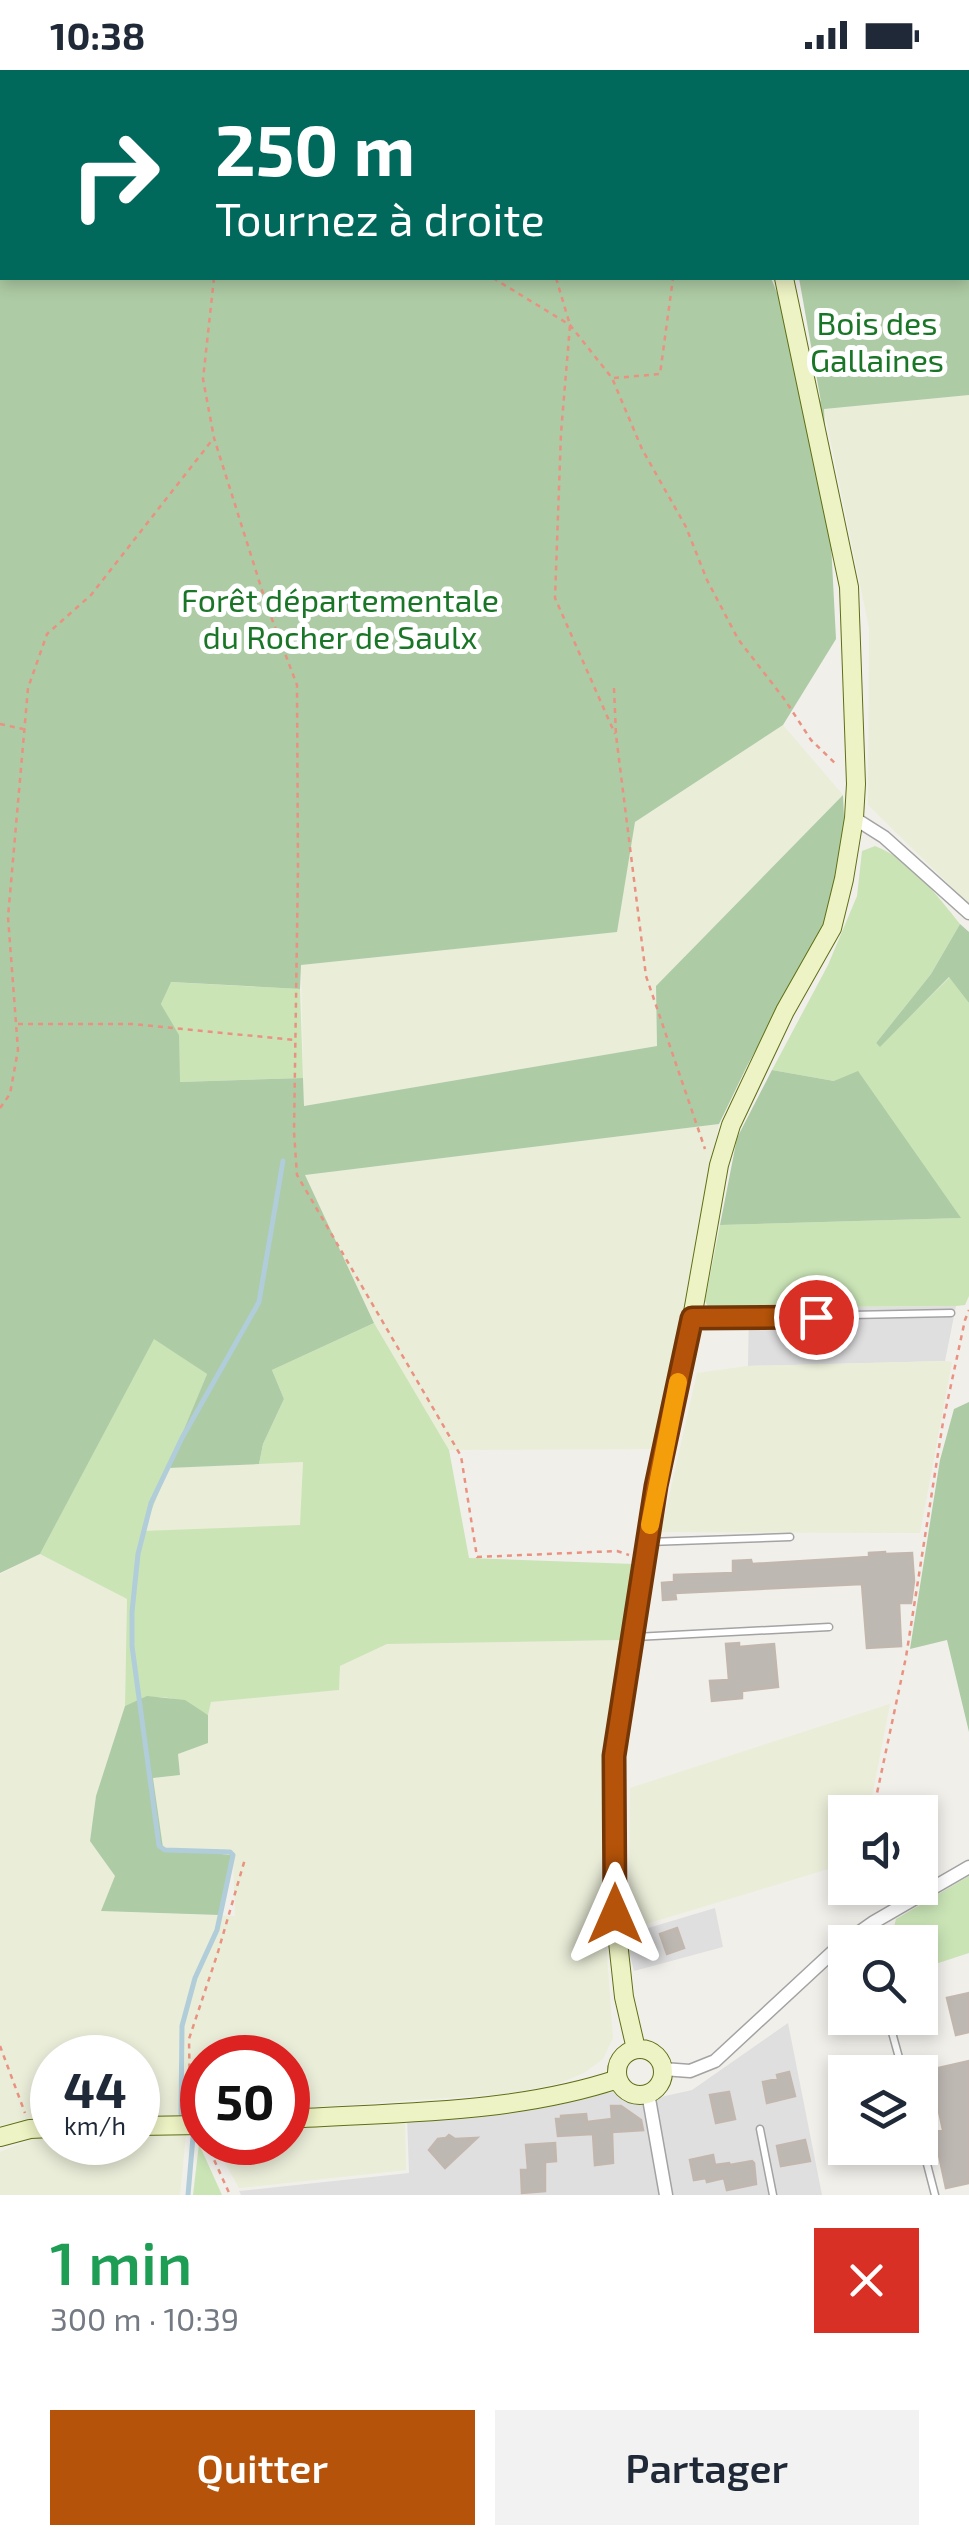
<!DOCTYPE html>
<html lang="fr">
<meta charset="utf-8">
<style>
:root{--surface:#fff;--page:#f2f2f3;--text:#1f2937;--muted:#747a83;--accent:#b45309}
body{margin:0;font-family:"Exo 2",sans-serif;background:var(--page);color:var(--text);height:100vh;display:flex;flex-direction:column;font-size:38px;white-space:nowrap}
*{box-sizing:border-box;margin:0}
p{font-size:32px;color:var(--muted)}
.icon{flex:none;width:55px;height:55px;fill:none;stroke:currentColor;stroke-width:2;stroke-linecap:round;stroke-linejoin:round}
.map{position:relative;height:2125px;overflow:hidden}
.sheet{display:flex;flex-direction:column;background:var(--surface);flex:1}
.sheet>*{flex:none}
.guide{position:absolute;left:0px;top:0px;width:970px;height:210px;box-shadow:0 5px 15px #0003;background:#00695c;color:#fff;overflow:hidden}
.buttons{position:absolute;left:828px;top:1725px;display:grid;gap:20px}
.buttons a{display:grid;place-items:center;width:110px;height:110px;border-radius:0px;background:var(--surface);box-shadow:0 5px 15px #0003;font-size:50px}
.speed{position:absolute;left:30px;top:1965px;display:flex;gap:20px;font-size:50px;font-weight:700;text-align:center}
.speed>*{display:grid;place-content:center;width:130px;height:130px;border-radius:50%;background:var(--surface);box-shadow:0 5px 15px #0003;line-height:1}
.speed small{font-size:25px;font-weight:400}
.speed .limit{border:15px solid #d22;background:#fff;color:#111}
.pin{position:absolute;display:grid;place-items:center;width:85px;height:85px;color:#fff;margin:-42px;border:5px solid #fff;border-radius:50%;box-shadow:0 2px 10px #0007}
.me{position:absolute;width:110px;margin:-55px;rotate:0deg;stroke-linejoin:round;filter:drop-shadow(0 0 8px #0008)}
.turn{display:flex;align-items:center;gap:35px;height:210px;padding:0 50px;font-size:45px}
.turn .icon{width:130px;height:130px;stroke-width:2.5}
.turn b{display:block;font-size:70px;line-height:85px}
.round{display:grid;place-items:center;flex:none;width:105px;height:105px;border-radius:0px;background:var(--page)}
.overview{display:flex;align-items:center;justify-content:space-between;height:170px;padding:0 50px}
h1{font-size:60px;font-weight:600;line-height:75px;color:#1e9e55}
.cta{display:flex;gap:20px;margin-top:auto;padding:20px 50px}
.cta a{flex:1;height:115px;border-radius:0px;background:var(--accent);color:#fff;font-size:40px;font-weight:600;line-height:115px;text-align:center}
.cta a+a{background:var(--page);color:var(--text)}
.status{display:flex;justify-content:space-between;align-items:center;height:70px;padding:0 50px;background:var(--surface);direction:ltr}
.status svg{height:28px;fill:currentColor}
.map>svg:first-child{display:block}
.residential{fill:#e0dfdf}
.farmland{fill:#eaedd8}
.grass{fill:#cae4b6}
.forest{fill:#adcba4}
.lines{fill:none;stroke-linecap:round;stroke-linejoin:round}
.stream{stroke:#b0cdd9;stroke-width:5}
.building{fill:#beb8b3;stroke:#c1b7ae;stroke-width:2.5}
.lane-casing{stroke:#a3a3a3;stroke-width:9}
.street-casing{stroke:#a3a3a3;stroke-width:15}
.secondary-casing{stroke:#5f6f13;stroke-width:20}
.path{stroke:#ea9281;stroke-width:2.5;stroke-dasharray:5 5;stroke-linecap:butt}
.lane{stroke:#fff;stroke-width:6}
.street{stroke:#fff;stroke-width:12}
.secondary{stroke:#eef3c5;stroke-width:18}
.route-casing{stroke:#753606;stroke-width:25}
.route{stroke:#b45309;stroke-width:18}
.slow{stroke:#f59e0b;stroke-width:18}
.labels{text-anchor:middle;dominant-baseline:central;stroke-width:10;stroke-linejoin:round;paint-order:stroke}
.park-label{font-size:32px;fill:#1a7627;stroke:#fff}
</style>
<div class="status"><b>10:38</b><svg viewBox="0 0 49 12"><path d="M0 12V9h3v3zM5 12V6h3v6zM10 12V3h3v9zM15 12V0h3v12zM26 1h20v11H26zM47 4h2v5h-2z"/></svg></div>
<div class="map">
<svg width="969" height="2125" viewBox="0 0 969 2125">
<rect width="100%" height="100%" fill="#f1efea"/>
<path class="residential" d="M956,1236L945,1291L748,1296L749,1238Z
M715,1838L723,1877L634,1901L625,1865Z
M788,1953L822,2125H241L239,2121L409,2103L407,2046L500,2043L613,2022L634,2033L692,2020Z"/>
<path class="farmland" d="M969,325V834L868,735L869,558L824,339Z
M783,655L843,725L656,916L657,976L304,1036L301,895L616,862L635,752Z
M719,1054L656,1379L449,1380L374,1253L304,1105Z
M945,1291L952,1292L920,1463L661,1462L697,1303L748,1296Z
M303,1392L301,1456L142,1462L168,1398Z
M40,1484L127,1529L125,1636L96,1726L90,1770L115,1806L102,1841L235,1846L233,1787L162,1779L153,1708L180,1705L178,1684L208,1673V1645L211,1632L339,1620L340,1596L387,1574L623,1570L606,1670L602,1814L613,1968L603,1989L584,2003L560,2013L543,2017L503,2024L288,2039V1988H202V2046L138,2049V1988H52V2053L0,2062V1504Z
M890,1634L869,1742H845V1794L629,1859L630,1718Z
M405,2048L406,2100L239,2118L214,2073L288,2072V2055Z
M186,2065L180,2125H0V2082L34,2068L52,2067V2072H138V2066Z"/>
<path class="grass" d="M875,776C910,789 937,825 960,854L931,904L876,973L880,976L950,907L969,933V1226L965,1235L956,1236L709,1238L705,1231L720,1155L960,1148L834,1011L772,1000L828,895L857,826L862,781Z
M170,912L300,919L303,1008L179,1012V966L161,934Z
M374,1253L449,1380L469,1488L634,1494L623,1570L387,1574L340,1596L339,1620L211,1632L208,1645C177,1626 159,1621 125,1636L127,1529L40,1484L154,1268L207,1304L143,1461L300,1455L303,1392L259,1394L263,1374L284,1329L272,1300Z
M969,1806V1883L920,1899V1872H890L896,1849Z
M199,2074L222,2125H193Z"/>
<path class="forest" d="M0,0H866L862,2H2V208H771L821,332L799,208H968L969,14V325L824,339L836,569L783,655L635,752L617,862L301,895L300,919L171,912L161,934L179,965L180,1012L303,1008L304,1036L657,976L656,916L843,725L845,769L824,855L747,996L719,1054L305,1105L374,1253L272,1300L284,1329L263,1374L259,1394L168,1398L207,1304L154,1269L40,1484L0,1503Z
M960,854L969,862V933L949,907L880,977L876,973L931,904Z
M772,1000L834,1011L858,1001L961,1148L720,1155L737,1068Z
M969,1332V1662L947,1570L910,1579L940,1390L954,1339Z
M147,1626L185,1630L208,1645V1673L178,1684L180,1705L153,1708L163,1778L231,1785L219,1845L101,1841L115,1806L90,1771L96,1726L125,1636Z"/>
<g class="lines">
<path class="stream" d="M181,2044L182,1956L195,1908L217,1860L233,1785L230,1782L165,1780L159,1776L132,1576V1542L138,1484L151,1433L182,1368L259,1232L283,1091
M188,2125L193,2067"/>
</g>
<path class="building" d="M885,1482V1484L912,1483L914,1511L911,1533H899L901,1576L867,1578L862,1514L675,1523L676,1529L663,1530L662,1513L674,1512V1505L733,1503V1491L751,1490L752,1494L869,1487V1483Z
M739,1573V1577L774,1574L778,1617L742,1621V1628L712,1631L710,1611L729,1610L726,1574Z
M677,1858L684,1878L667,1884L660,1864Z
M969,1923V1962L956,1965L947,1928Z
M969,1991V2113L946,2118L934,2062L943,2060L930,2000Z
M789,2002L795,2026L767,2033L763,2012L778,2009L777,2005Z
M729,2022L735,2049L716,2053L710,2025Z
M611,2036H621L641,2050L643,2060L612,2062L613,2093L595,2095L593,2064L558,2066L556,2049H561V2046L586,2044L587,2052L612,2049Z
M449,2065L455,2069L477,2068L445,2098L429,2080L438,2069L446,2068Z
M805,2070L810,2091L781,2096L777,2076Z
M555,2073L556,2091L545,2092V2121L522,2123L521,2100H528L526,2075Z
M713,2085L715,2095L729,2093L730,2095L752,2091L754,2093L756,2114L727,2120L724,2108L707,2112L706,2108L694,2110L690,2090Z"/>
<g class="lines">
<g class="lane-casing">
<path id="lane" d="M693,1248L951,1243
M648,1472L790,1467
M635,1567L829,1557
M874,1854L877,1872
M888,1948L903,2002
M760,2059L773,2125
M920,2067L935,2125"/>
</g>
<g class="street-casing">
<path id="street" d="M854,748L884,767L969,843
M663,1999L690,2001L715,1991L837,1878L874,1852L969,1797
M648,2023L666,2125"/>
</g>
<g class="secondary-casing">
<path id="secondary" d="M885,2L888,0
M636,1979L624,1927L615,1844L614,1687L656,1416L692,1248L719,1095L731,1055L785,941L832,858L844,809L854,748L856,714L849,517L784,208
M617 2002a23 23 0 1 1 46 0a23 23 0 1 1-46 0Z
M288,2049C398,2042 512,2044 618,2009
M138,2056L202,2055
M0,2067L30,2059L52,2058"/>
</g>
<path class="path" d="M71,0L92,2
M103,0L105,2
M451,2L453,0
M577,2L578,0
M699,2V0
M0,106H2
M214,208L203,309L214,368L267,536L297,615L298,798L294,1062L297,1105L461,1386L477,1487L617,1481L629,1485
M493,208L570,255L612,308L642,379L686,457L707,510L738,569L785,630L811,670L837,695
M556,208L570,255L561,363L555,528L615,664
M614,308L660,304L673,208
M614,618L616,665L646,906L705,1079
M0,654L23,659
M18,954H133L294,970
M0,1038L10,1024L18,980L8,847L28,618L47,564L91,525L213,369
M873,1742L906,1587L943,1352L965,1250L969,1240
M863,1818L868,1837
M0,1976L25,2043
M193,2038L190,2027L189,1969L218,1882L245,1789
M206,2072L230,2125"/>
<use href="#lane" class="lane"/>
<use href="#street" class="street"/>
<use href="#secondary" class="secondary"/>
</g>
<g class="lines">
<g class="route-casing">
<path id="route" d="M615,1844L614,1686L656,1416L692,1248L816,1247"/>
</g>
<use href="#route" class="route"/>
<path class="slow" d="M650,1455L678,1312"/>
</g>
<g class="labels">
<g class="park-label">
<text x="877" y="252">Bois des<tspan x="877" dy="37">Gallaines</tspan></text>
<text x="340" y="529">Forêt départementale<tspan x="340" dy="37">du Rocher de Saulx</tspan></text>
</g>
</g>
</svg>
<div class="buttons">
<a><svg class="icon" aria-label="sound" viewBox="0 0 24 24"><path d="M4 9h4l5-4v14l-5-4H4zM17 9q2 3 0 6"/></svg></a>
<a><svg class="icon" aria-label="search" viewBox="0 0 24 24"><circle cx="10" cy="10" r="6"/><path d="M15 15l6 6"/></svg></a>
<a><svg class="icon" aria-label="layers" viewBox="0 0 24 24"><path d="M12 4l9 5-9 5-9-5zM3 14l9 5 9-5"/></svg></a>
</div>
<div class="speed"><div>44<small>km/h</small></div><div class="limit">50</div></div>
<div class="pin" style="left:816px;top:1247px;background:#d93025"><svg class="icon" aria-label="arrive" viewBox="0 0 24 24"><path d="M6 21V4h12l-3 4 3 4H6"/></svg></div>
<svg class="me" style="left:615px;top:1844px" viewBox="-20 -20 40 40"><path d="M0-17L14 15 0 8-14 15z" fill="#b45309" stroke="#fff" stroke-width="4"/></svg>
<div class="guide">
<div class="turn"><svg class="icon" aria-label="right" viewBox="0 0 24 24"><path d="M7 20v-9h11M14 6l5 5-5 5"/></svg><div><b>250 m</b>Tournez à droite</div></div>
</div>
</div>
<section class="sheet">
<div class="overview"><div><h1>1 min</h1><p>300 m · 10:39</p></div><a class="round" style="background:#d93025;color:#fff"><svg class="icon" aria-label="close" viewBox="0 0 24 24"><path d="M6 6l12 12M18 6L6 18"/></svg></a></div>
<div class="cta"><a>Quitter</a><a>Partager</a></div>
</section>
